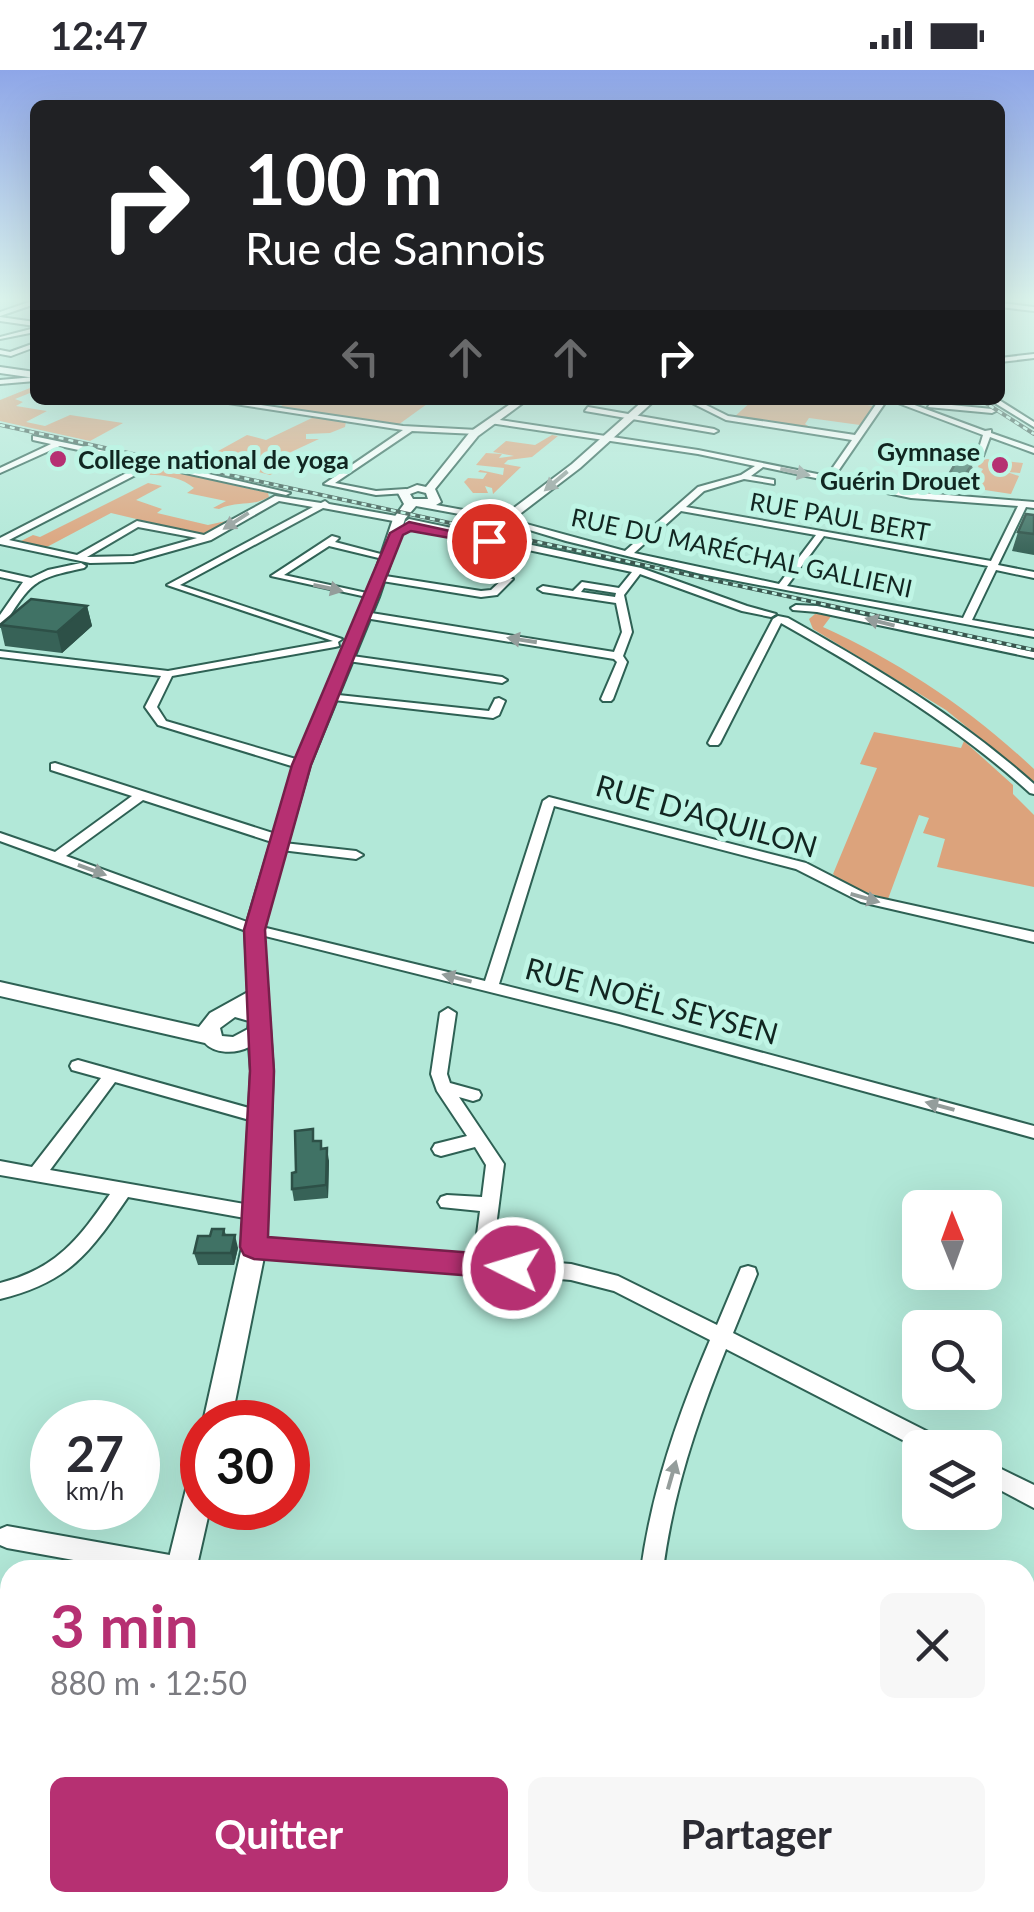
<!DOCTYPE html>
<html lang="fr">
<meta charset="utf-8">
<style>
:root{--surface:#fff;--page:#f7f7f7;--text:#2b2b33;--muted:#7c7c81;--accent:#b63072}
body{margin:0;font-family:Lato,sans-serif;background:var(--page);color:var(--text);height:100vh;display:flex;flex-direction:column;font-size:38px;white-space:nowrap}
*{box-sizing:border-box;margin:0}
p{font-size:32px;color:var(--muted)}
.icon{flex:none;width:55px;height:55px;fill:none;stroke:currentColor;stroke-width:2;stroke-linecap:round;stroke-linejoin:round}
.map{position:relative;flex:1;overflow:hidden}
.drawer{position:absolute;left:0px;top:1490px;width:1035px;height:352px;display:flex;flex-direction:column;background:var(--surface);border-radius:30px 30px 0 0;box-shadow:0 10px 40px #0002}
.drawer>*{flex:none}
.guide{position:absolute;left:30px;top:30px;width:975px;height:305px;border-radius:15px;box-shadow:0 10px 40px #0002;background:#202124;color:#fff;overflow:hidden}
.needle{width:65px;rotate:359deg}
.buttons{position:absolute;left:902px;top:1120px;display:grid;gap:20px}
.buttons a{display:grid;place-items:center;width:100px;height:100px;border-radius:15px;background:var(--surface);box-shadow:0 10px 40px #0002;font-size:50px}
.speed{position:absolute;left:30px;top:1330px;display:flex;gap:20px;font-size:50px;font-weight:700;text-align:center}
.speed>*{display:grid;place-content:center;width:130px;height:130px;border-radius:50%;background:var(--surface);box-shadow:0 10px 40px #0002;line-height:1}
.speed small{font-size:25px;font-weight:400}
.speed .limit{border:15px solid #d22;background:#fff;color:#111}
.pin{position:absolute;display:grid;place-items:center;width:85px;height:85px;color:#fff;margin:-42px;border:5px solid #fff;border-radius:50%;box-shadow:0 2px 10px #0007}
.me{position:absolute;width:110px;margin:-55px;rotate:275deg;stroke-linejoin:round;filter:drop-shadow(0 0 8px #0008)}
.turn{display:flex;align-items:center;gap:35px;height:210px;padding:0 50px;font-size:45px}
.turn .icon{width:130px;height:130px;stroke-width:2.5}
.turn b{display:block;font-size:70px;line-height:85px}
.lanes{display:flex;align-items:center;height:95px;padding:0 50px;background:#0003;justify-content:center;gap:50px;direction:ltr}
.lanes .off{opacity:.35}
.round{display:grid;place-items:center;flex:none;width:105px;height:105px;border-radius:15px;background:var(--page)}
.head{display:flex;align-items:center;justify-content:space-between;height:170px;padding:0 50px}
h1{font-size:60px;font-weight:700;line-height:75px;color:var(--accent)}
.cta{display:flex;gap:20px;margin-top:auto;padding:20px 50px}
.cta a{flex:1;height:115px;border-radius:15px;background:var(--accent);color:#fff;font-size:40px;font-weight:700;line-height:115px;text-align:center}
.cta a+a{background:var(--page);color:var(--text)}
.status{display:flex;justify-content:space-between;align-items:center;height:70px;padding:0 50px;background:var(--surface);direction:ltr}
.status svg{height:28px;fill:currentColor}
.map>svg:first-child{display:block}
.green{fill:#dca37c}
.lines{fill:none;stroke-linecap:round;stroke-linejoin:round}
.street-casing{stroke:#2e6154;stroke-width:4}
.secondary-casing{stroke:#2e6154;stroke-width:4}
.street{fill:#fff;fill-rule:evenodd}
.secondary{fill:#fff;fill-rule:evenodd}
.rail-casing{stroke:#3a574f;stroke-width:4}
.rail{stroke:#bff5e5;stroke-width:2.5;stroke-dasharray:5;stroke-linecap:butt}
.wall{fill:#376257}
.shaded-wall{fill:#2d5047}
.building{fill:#407265;stroke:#2d5047;stroke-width:2.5}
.oneway{fill:#949d9b}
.route{fill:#b63072;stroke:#761f4a;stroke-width:2.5}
.poi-dot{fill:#b63072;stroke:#bff5e5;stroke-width:4}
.labels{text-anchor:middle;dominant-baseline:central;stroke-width:10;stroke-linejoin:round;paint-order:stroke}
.far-poi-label{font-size:25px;font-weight:bold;fill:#112621;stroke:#bff5e5;text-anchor:end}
.far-street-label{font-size:25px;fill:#112621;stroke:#bff5e5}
.street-label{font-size:30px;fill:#112621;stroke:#bff5e5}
</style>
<div class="status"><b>12:47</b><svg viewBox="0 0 49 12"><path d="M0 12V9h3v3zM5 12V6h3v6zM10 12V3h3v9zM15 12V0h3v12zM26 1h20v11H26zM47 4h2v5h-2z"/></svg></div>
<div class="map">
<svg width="1034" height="1842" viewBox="0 0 1034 1842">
<rect width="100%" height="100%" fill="#b2e8d8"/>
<path class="green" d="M35,316V321L15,329L23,332L16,336L47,341L26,352L45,356L70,345L123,353L90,371L0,351V330Z
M292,330H446L427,334L398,355L279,337Z
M753,330H834L874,336L860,355L809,348L805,354L813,359L733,348Z
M314,347L346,351L345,357L330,363L306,364V369H319L263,395L278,401L270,405L198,386L211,385L247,365L266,370Z
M552,365L558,366L532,387L508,390L504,394L521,397L493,424L492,418L485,416L488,423H473L464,412L468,408L483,409L487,403L478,402L480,400L503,405L504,398L476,395L486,383L502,384L499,388L514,386L493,382L506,371L535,375Z
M987,389L1023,393L1020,403L1007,402L1019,406L1011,424L972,418L983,399L978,397L980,391Z
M153,397L268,423L269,427C252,437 240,430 219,439L213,438L226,431L187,423L194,418C179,405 153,403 133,406Z
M148,413L162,416L136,430L162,439L157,443L208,455L235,449L204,465L111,443L45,478L19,472L33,465L40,467Z
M815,544L832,545L823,557C902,593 971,640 1034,699V712L946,640L813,559L809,549Z
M874,662L961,678L964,671L1013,715V724L1034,745V817L937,797L945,769L923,763L929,748L919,745L888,829L844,815L833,804L877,698L860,694Z"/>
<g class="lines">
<g class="street-casing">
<path id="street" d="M35,230V234L0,246V242Z
M1000,233L1034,237V241L1000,237Z
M0,247L35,252V256L0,251Z
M35,258V262L0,269V267Z
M35,273V277L11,286L0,284V280L10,282Z
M1034,284V288L1000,292V288Z
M35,307V311L0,314V310Z
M209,330H227L403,356L477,360L481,362L477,364L412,361L335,413L376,421L406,419L410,421L406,423L376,425L324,414L403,360Z
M686,330H696L728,346L855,365L879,330H887L834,407L911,422L1034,432V438L1026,437L998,495L1034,502V508L996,500L972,550L1034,561V567L701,504L566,471L500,451L504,448L625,481L698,417L741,405L755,396L698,384L490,353L493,349L698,380L827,406L852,370L726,350ZM763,397L911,428L1018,436L991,491L686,437L704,421L744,409L774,414V410L751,406ZM681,441L816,465L779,514L634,483ZM824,466L988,496L963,548L787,516Z
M890,330H901L985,361L991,360V363L1034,378V383L990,367L983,386L976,388L983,365Z
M990,330H999L1034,352V357Z
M931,333L992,339L996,341L992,343L928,337Z
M588,337L714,359L718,361L714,363L585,341Z
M33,366L153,391L290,423L286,425L153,396L9,470L77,485L137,451L204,465L275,426L321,433L325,431L329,434L402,447V451L399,452L323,438L180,515L342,569L338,572L339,576L335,577L172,606L157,637L166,651L306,692V698H298L158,655L145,637L161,606L0,587V581L168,601L333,571L167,515L313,437L279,431L211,470L133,492L90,493L0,474V468L144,394L60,376L0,403V398L51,374L33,370ZM138,457L197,468L133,486L87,487Z
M409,449L641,498L747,536L776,544L771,547L742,541L640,504L624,525L632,562L623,586L627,592L613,629L611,631H603L601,629L617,592L614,589L365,548L360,545L365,542L614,582L622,562L616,533L543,522L538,519L543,516L573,521L582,512L619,518L632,502L406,454L405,452ZM584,518L616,523L615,527L581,522Z
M332,466L339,468L335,472L392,487L387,490L329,476L284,505L376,525V529L271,506Z
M81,493L86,496L84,498C32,509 32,512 4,555L0,556V545L23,512L0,507V501L31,508L48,500Z
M379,505L481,521L491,520L505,507L513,509L497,525L481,527L376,510L374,508Z
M796,535L817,536L1034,582V588L817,542L793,540L791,538Z
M778,546L788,548C875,597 959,647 1034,714V724L1030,723C954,654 869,603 781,553L720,673L718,675H710L708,673L773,549Z
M345,585L502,607L507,610L502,613L341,590L340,588Z
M329,624L489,641L495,629L499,628L505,631L499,645L493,648L325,629V625Z
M55,693L285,767L286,770L284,773L356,781L363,785L356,789L273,779L271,776L275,773L143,730L66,786L258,856L485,911L543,731L549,727L806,793L870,826L1034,862V872L861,832L796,799L554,736L499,914L619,944L1034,1056V1068L619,954L249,862L0,771V763L55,782L132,726L51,700V694Z
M448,938L456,943L447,1004L450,1013L479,1021L481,1025L479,1029L473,1031L459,1027L504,1094L492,1188L571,1194L618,1206L717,1255L741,1198L748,1196L755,1198L757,1204L733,1263L946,1371L949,1378L920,1379L726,1279C697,1351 673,1422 663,1500H641C652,1419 678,1345 710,1270L614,1221L571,1210L247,1182L245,1177L247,1172L254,1169L474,1187L480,1141L441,1137L438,1132L441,1127L447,1125L482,1127L486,1095L475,1077L441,1086L435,1084L432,1079L435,1074L467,1066L437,1021L431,1004L440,943Z
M78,990L260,1041L266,1043L268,1047L266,1051L260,1053L115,1012L50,1100L256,1136L262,1138L265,1143L262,1148L256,1150L128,1127C89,1184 69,1212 0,1229V1213C56,1199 79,1169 110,1124L0,1105V1091L32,1097L101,1008L72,1000L70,996L72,992Z
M985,1391L1034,1415V1438L985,1412Z
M7,1456L181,1487L189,1490L192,1498V1500H129L7,1478L0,1475V1459Z
M0,1770L10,1772V1798L0,1796Z
M230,1832H295L299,1842H234Z
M607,1832H635L634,1842H606Z"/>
</g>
<g class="secondary-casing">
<path id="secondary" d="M0,297L35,302V308L0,303Z
M516,330H527L478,366L435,419L441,432L436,435L502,447L572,394L644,330H655L580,398L508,453L416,436L405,449L379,527L310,695L263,859L273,1001L266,1177L231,1352H203L242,1177L251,1001L249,977C236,984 215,984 205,973L0,926V912L199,957L210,943L248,922L245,859L294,695L367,527L393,449L404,434L398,423L417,415L426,417L470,362ZM418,421L426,423L428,429H413L410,424ZM235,947L249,951L248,959L233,967L222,966L220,958Z
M202,1397V1438H210L196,1500H166L188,1411L192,1401Z
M86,1832H122L120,1842H84Z"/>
</g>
<use href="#street" class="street"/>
<use href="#secondary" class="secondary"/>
<g class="rail-casing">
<path id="rail" d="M981,330L1034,364
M0,355L1034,580"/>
</g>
<use href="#rail" class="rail"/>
</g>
<path class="wall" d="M973,397L968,409L960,421L945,419L948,406Z
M1034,445V485L1012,481L1018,462Z
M87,536L92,556L62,583L5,576L0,554Z
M315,1071H321L322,1079L329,1091L328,1128L294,1131L292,1119L296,1102Z
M224,1159L226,1165L238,1178L234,1195H198L194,1183L210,1166Z"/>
<path class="shaded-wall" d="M976,384L968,409L960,421L963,408Z
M87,536L92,556L62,583L57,562Z
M327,1078L329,1091L328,1128L326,1115Z
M235,1165L238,1178L234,1195L231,1183Z"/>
<path class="building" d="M962,382L976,384L971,396L963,408L948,406Z
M1026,444L1034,445V464L1018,462Z
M31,529L87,536L57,562L0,555Z
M313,1059V1071H321V1079L327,1078L326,1115L292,1119V1103L296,1102L295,1061Z
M212,1159H224L223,1165H235L231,1183H194L198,1166H210Z"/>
<defs><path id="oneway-solid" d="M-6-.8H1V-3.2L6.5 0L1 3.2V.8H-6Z" transform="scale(2.5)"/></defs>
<g class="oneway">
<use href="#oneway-solid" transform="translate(795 402) rotate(12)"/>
<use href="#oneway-solid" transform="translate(556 411) rotate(140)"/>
<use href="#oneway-solid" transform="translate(236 451) rotate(147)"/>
<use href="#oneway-solid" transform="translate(328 518) rotate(12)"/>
<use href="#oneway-solid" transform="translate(880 552) rotate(-166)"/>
<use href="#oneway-solid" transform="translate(522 570) rotate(-171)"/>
<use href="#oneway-solid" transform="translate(92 800) rotate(20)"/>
<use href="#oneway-solid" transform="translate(865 828) rotate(16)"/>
<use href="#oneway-solid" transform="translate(457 908) rotate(-166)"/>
<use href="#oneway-solid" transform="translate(940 1036) rotate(-165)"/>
<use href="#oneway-solid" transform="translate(672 1405) rotate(-74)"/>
</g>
<linearGradient id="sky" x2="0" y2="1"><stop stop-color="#8ea6e8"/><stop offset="0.47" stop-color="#dcf5ed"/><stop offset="1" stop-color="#dcf5ed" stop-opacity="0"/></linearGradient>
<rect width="1034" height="488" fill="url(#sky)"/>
<path class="route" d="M409,452L496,471L489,475L411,461L403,465L311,695L265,860L274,1001L268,1167L513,1186L523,1189L527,1198L523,1206L513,1209L254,1189L244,1185L240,1177L250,1001L244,860L292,695L390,463Z"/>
<g class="poi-dot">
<circle cx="58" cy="389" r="10"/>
<circle cx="1000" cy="395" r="10"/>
</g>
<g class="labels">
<g class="far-poi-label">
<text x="980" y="381">Gymnase<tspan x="980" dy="29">Guérin Drouet</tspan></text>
<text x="78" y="389" text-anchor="start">College national de yoga</text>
</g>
<g class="far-street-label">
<text transform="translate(840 446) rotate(10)">RUE PAUL BERT</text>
<text transform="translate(742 482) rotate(12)">RUE DU MARÉCHAL GALLIENI</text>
</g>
<g class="street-label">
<text transform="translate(707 745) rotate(16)">RUE D'AQUILON</text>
<text transform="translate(652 930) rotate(15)">RUE NOËL SEYSEN</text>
</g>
</g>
</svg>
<div class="buttons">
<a><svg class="needle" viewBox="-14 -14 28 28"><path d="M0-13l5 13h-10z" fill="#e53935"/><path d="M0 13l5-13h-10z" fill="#7c7c81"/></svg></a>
<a><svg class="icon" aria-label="search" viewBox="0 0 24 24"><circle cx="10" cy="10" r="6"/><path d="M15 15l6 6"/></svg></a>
<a><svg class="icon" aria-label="layers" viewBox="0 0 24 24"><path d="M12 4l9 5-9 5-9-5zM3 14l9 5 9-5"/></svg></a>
</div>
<div class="speed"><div>27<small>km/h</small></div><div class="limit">30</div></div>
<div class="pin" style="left:489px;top:471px;background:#d93025"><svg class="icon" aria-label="arrive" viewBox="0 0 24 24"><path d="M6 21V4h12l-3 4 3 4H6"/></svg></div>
<svg class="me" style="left:513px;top:1198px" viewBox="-20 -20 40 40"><circle r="17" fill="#b63072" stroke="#fff" stroke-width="3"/><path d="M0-11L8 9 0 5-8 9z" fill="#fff"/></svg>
<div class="guide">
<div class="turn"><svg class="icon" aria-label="right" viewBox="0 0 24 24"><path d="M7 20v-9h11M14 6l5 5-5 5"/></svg><div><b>100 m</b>Rue de Sannois</div></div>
<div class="lanes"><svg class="icon off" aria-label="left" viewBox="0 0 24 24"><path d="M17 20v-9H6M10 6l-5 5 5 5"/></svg><svg class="icon off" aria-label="ahead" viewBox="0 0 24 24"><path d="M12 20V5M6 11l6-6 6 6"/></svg><svg class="icon off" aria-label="ahead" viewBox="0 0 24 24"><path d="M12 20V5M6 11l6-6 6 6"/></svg><svg class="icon" aria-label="right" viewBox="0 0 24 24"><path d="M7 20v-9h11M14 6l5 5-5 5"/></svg></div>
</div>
<section class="drawer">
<div class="head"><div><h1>3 min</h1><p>880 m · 12:50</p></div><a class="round"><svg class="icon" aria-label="close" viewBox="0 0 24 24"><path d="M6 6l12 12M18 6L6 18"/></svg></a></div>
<div class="cta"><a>Quitter</a><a>Partager</a></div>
</section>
</div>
